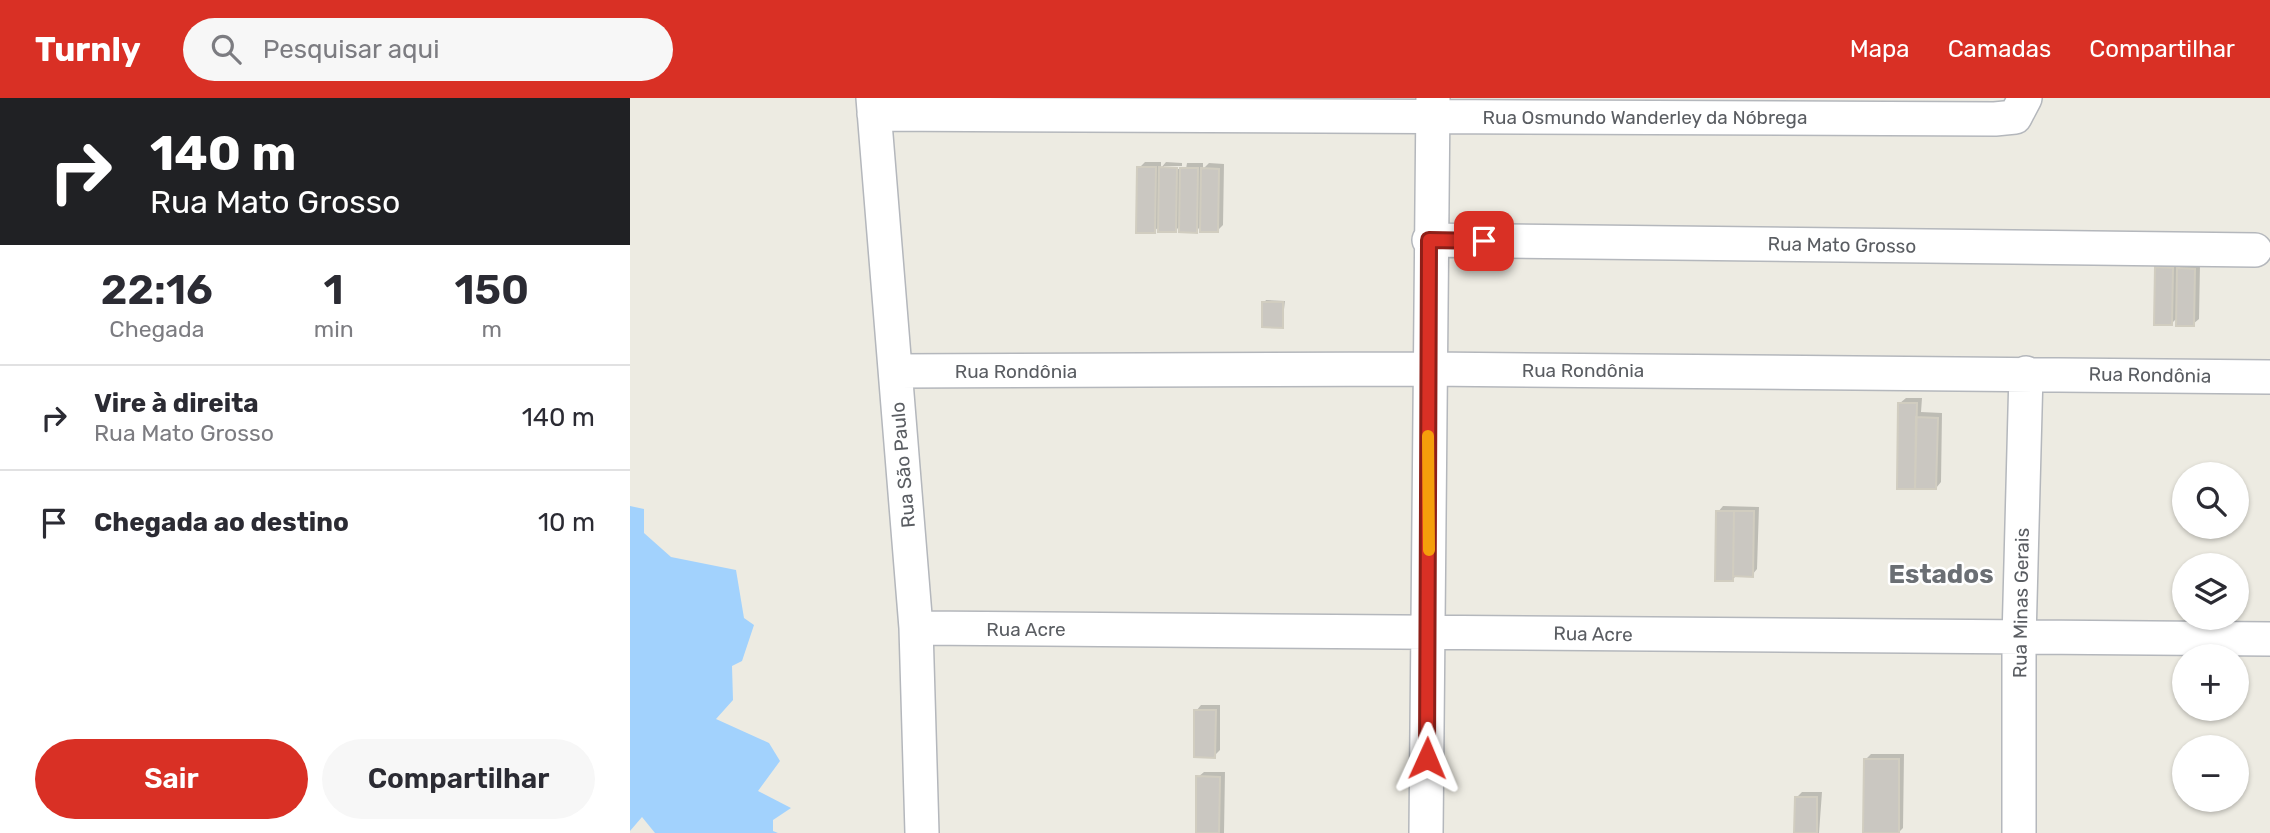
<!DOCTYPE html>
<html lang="pt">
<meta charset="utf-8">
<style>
:root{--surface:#fff;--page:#f7f7f7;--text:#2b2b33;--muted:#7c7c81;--line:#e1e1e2;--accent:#d93025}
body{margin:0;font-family:Rubik,sans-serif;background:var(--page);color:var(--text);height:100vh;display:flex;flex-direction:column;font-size:26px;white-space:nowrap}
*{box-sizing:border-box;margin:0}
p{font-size:23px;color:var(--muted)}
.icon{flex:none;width:38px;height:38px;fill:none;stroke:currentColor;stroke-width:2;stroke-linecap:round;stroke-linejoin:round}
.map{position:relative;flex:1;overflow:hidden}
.drawer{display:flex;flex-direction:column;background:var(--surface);width:630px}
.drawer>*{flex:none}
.banner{background:#202124;color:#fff;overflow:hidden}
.buttons{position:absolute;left:1542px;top:364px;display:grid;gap:14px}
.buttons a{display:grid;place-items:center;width:77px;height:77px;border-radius:50%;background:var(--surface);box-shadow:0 2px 5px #0004;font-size:35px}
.pin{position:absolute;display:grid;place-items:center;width:60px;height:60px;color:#fff;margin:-30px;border-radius:14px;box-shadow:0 4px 10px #0006}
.me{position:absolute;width:77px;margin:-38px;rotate:1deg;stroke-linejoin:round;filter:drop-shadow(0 0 5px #0008)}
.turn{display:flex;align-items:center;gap:24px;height:147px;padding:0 35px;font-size:32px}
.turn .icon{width:91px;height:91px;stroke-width:2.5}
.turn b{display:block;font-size:49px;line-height:60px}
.eta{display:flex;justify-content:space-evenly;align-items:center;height:119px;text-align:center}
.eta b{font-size:42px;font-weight:600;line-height:49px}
.primary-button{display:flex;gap:14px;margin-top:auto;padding:14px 35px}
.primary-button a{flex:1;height:80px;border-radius:42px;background:var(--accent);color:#fff;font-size:28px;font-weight:600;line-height:80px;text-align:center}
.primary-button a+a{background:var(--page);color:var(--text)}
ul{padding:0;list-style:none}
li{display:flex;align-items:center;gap:21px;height:105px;padding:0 35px;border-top:2px solid var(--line)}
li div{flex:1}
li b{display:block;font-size:26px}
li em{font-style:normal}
header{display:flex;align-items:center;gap:42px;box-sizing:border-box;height:98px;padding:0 35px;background:var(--accent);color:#fff}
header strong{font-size:33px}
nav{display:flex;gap:38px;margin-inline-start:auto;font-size:24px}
.search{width:490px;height:63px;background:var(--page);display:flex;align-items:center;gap:18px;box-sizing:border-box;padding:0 24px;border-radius:38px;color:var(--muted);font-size:26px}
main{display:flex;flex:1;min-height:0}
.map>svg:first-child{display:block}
.water{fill:#a2d2fd}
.shadow{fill:#0003}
.building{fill:#cac7c1;stroke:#d1cdc0;stroke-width:2}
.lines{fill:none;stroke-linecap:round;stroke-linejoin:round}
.minor-casing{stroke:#b4b7bc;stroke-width:36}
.minor{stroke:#fff;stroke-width:33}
.route-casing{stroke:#8d1f18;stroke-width:18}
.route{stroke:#d93025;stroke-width:12}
.slow{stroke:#f59e0b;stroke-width:12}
.labels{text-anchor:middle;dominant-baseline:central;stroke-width:5;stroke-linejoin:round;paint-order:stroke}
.street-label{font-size:19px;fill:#5a5d62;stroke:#fff}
.district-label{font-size:26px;font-weight:bold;fill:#6b6f74;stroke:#fff}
</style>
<header>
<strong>Turnly</strong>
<div class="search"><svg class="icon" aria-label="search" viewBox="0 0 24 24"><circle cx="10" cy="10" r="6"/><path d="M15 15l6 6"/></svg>Pesquisar aqui</div>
<nav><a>Mapa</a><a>Camadas</a><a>Compartilhar</a></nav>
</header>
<main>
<section class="drawer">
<div class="banner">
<div class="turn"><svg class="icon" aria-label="right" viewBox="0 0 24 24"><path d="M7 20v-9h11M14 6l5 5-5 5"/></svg><div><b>140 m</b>Rua Mato Grosso</div></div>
</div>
<div class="eta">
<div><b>22:16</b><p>Chegada</p></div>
<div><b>1</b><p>min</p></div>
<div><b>150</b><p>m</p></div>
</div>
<ul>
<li><svg class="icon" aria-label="right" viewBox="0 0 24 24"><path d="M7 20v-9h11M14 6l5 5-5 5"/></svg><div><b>Vire à direita</b><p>Rua Mato Grosso</p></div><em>140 m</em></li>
<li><svg class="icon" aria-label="arrive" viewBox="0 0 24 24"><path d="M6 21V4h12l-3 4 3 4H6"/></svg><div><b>Chegada ao destino</b></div><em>10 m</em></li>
</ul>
<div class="primary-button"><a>Sair</a><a>Compartilhar</a></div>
</section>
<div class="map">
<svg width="1640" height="735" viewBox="0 0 1640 735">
<rect width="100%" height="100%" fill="#edebe2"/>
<path class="water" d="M0,408L14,411V435L41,459L106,472L114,520L124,527L112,563L102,568L103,602L86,621L139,645L150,663L128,693L161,710L143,722V733L148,735H25L12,719L0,733Z"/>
<path class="shadow" d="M515,64H531V70L536,64L552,65V68H534V71H556L557,65H573V71L579,65L594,66L593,127L587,133L572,127L566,133L551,127L545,133L530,128L524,133L509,70Z
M1533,165H1548L1547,172L1554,165L1570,166L1569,221L1563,226L1548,219L1541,226L1527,170Z
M636,202L655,203L652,228L634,205Z
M1276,300H1292L1291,314L1312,315L1311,384L1306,390L1270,305Z
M1093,408L1129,409L1127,471L1122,477H1107L1102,482L1088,414Z
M571,607H590V652L584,658L566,613Z
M1241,656H1274L1273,730L1268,735H1235L1236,661Z
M574,674H595L594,735H568V679Z
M1172,694H1192L1189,735H1166L1167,699Z"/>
<path class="building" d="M507,69H526L525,135H506Z
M529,69L547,70L546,134H528Z
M550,70H568L567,135L549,134Z
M571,70L589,71L588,134H570Z
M1525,169L1543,170L1542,227H1524Z
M1547,170L1565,171L1564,228H1546Z
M632,204H653V230L632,229Z
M1268,305H1287L1285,391H1267Z
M1286,319L1308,320L1306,391H1285Z
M1086,413H1104L1103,483H1085Z
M1104,413H1124L1123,479L1103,478Z
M564,612H586L585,660L564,659Z
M1234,661H1269V735H1233Z
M566,678L590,679L589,735H566Z
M1165,699H1187V735H1164Z"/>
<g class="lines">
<g class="minor-casing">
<path id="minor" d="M243,0L286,530L292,735
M244,16L1365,21L1385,19L1395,0
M799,142L1625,152
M266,273L798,271L1640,279
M286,530L1640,541
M796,735L803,0
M1389,735V541L1396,275"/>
</g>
<use href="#minor" class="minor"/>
</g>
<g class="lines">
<g class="route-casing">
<path id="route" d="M797,660L799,142L854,143"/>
</g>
<use href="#route" class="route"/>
<path class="slow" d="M798,338L799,452"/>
</g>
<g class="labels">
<g class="street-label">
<text x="1015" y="19">Rua Osmundo Wanderley da Nóbrega</text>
<text transform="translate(1212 147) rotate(1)">Rua Mato Grosso</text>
<text x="953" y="272">Rua Rondônia</text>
<text x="386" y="273">Rua Rondônia</text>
<text transform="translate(1520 277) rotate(1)">Rua Rondônia</text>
<text transform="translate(273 367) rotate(-95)">Rua São Paulo</text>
<text transform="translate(1391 505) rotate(-89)">Rua Minas Gerais</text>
<text x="396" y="531">Rua Acre</text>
<text transform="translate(963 536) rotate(1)">Rua Acre</text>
</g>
<g class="district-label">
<text x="1311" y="476">Estados</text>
</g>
</g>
</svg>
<div class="buttons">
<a><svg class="icon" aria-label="search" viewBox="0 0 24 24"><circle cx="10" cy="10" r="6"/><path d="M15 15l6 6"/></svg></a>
<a><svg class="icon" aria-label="layers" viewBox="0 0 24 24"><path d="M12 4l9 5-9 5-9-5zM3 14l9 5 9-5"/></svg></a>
<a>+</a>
<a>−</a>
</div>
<div class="pin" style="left:854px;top:143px;background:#d93025"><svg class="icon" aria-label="arrive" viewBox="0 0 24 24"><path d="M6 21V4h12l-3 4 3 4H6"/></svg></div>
<svg class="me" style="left:797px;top:660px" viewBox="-20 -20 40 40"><path d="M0-17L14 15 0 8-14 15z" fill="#d93025" stroke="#fff" stroke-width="4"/></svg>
</div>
</main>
